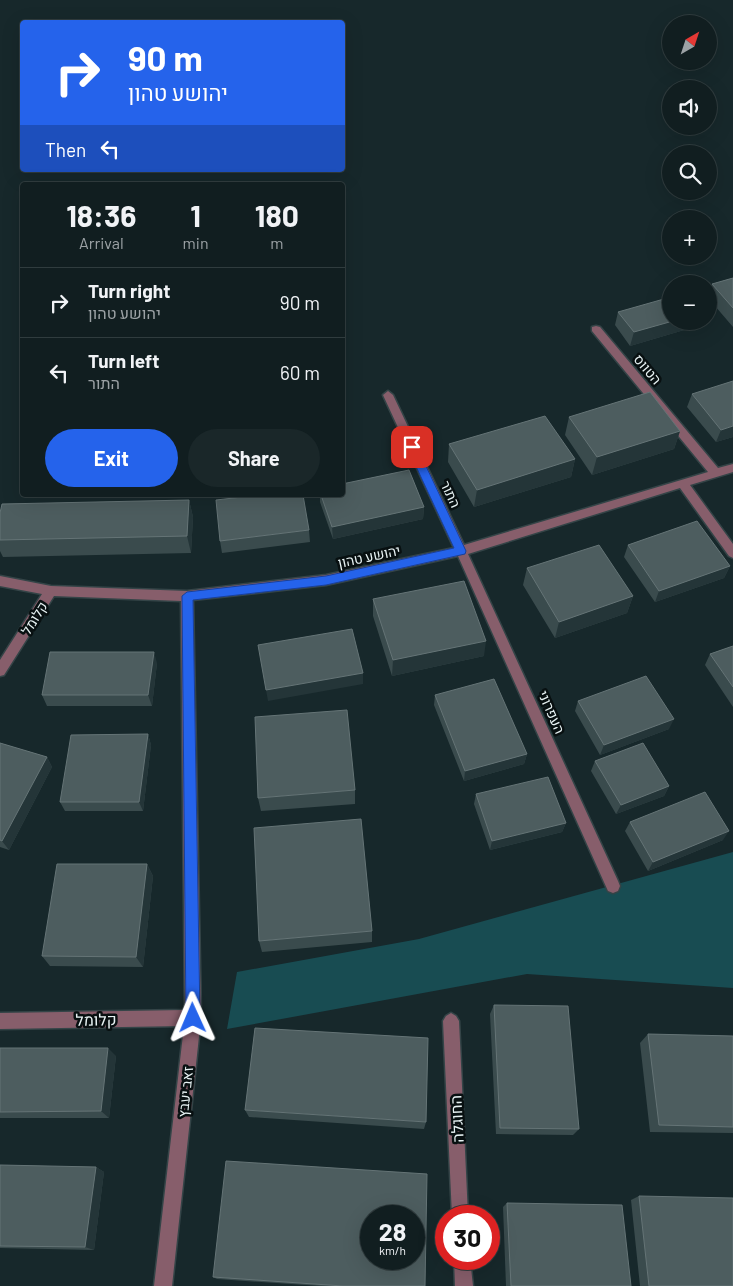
<!DOCTYPE html>
<meta charset="utf-8">
<style>
:root{--surface:#111e20;--page:#1a2729;--text:#f1f3f6;--muted:#9ca2a5;--line:#303c3e;--accent:#2563eb}
body{margin:0;font-family:Barlow,Heebo,sans-serif;background:var(--page);color:var(--text);height:100vh;display:flex;flex-direction:column;font-size:19px;white-space:nowrap}
*{box-sizing:border-box;margin:0}
p{font-size:16px;color:var(--muted)}
.icon{flex:none;width:28px;height:28px;fill:none;stroke:currentColor;stroke-width:2;stroke-linecap:round;stroke-linejoin:round}
.map{position:relative;flex:1;overflow:hidden}
.details{position:absolute;left:20px;top:182px;width:325px;height:315px;display:flex;flex-direction:column;background:var(--surface);border-radius:5px;box-shadow:0 5px 20px #0002,0 0 0 1px var(--line)}
.details>*{flex:none}
.hud{position:absolute;left:20px;top:20px;width:325px;height:152px;border-radius:5px;box-shadow:0 5px 20px #0002,0 0 0 1px var(--line);background:#2563eb;color:#fff;overflow:hidden}
.needle{width:32px;rotate:39deg}
.controls{position:absolute;left:662px;top:15px;display:grid;gap:10px}
.controls a{display:grid;place-items:center;width:55px;height:55px;border-radius:50%;background:var(--surface);box-shadow:0 5px 20px #0002,0 0 0 1px var(--line);font-size:25px}
.speed{position:absolute;left:360px;top:1205px;display:flex;gap:10px;font-size:25px;font-weight:700;text-align:center}
.speed>*{display:grid;place-content:center;width:65px;height:65px;border-radius:50%;background:var(--surface);box-shadow:0 5px 20px #0002,0 0 0 1px var(--line);line-height:1}
.speed small{font-size:12px;font-weight:400}
.speed .limit{border:8px solid #d22;background:#fff;color:#111}
.pin{position:absolute;display:grid;place-items:center;width:42px;height:42px;color:#fff;margin:-21px;border-radius:10px;box-shadow:0 2px 8px #0006}
.me{position:absolute;width:55px;margin:-28px;rotate:359deg;stroke-linejoin:round;filter:drop-shadow(0 0 4px #0008)}
.turn{display:flex;align-items:center;gap:18px;height:105px;padding:0 25px;font-size:22px}
.turn .icon{width:65px;height:65px;stroke-width:2.5}
.turn b{display:block;font-size:35px;line-height:42px}
.then{display:flex;align-items:center;height:48px;padding:0 25px;background:#0003;gap:10px;font-size:19px}
.eta{display:flex;justify-content:space-evenly;align-items:center;height:85px;text-align:center}
.eta b{font-size:30px;font-weight:700;line-height:35px}
.action{display:flex;gap:10px;margin-top:auto;padding:10px 25px}
.action a{flex:1;height:58px;border-radius:30px;background:var(--accent);color:#fff;font-size:20px;font-weight:700;line-height:58px;text-align:center}
.action a+a{background:var(--page);color:var(--text)}
ul{padding:0;list-style:none}
li{display:flex;align-items:center;gap:15px;height:70px;padding:0 25px;border-top:1px solid var(--line)}
li div{flex:1}
li b{display:block;font-size:19px}
li em{font-style:normal}
.map>svg:first-child{display:block}
.green{fill:#184c52}
.lines{fill:none;stroke-linecap:round;stroke-linejoin:round}
.street-casing{stroke:#344447;stroke-width:3}
.street{fill:#875e6b;fill-rule:evenodd}
.wall{fill:#3a4b4d}
.shaded-wall{fill:#243538}
.building{fill:#4d5d5f;stroke:#657476;fill-rule:evenodd}
.route{fill:#2563eb;stroke:#184099}
.labels{text-anchor:middle;dominant-baseline:central;stroke-width:5;stroke-linejoin:round;paint-order:stroke}
.street-label{font-size:14px;fill:#e8f3f4;stroke:#081011}
.near-street-label{font-size:16px;fill:#e8f3f4;stroke:#081011}
</style>
<div class="map">
<svg width="733" height="1286" viewBox="0 0 733 1286">
<rect width="100%" height="100%" fill="#17282b"/>
<path class="green" d="M733,852V988L527,974L227,1029L237,972L419,939Z"/>
<g class="lines">
<g class="street-casing">
<path id="street" d="M596,326L600,327L718,468L733,464V472L690,485L733,544V558L729,556L680,488L468,554L618,881L620,886L618,891L613,893L608,891L458,556L326,585L193,600L201,1018L172,1286H154L184,1026L0,1029V1013L185,1010L181,601L54,596L4,675L0,676V660L42,594L0,586V576L51,586L187,591L326,575L454,548L383,395L388,391L393,395L464,545L708,472L592,331V327Z
M451,1013L456,1016L459,1021L468,1216H452L443,1021L446,1016Z
M454,1259H470L473,1286H455Z"/>
</g>
<use href="#street" class="street"/>
</g>
<path class="wall" d="M733,278V327L709,299V294L712,284Z
M618,312L701,325L630,346L615,325Z
M692,394L733,437L716,442L687,407Z
M569,417L680,431L674,449L592,475L565,435Z
M449,444L575,459L571,477L474,507L448,462Z
M320,495H342L424,507L423,519L333,539L320,502Z
M189,500L193,517L191,553L3,557L0,551V513Z
M309,530L310,542L222,553L220,541Z
M628,545L730,566L724,578L655,602L624,557Z
M527,568L633,596L627,613L555,638L523,585Z
M373,599L484,656L392,676L373,616Z
M733,646V707L705,665L710,654Z
M157,663L152,706H47L42,695Z
M435,695L527,754L524,764L464,781L434,705Z
M578,701L669,729L600,755L575,711Z
M148,734L151,745L143,811H65L60,802Z
M0,743L47,757L52,767L9,850L0,847Z
M595,761L669,786L664,796L616,814L591,771Z
M355,790V804L261,811L258,798Z
M476,794L566,823L562,832L490,850L474,804Z
M630,822L723,840L648,871L625,831Z
M147,864L153,876L143,967L50,966L42,956Z
M372,931V942L262,952L259,941Z
M494,1005L579,1129L573,1135L496,1134L490,1014Z
M648,1034L733,1036V1133L650,1132L640,1043Z
M0,1048L116,1056L109,1118H0Z
M245,1110L426,1122L424,1129L249,1117Z
M0,1165L96,1167L104,1172L94,1250L0,1248Z
M639,1196L733,1286H640L631,1200Z
M507,1203L631,1286H506L503,1207Z
M213,1277L425,1286H321L217,1279Z"/>
<path class="shaded-wall" d="M673,321H702L701,325L630,346L634,332Z
M733,426V437L716,442L721,430Z
M680,431L674,449L592,475L597,457Z
M575,459L571,477L474,507L477,490Z
M189,500L193,517L191,553L187,536Z
M424,507L423,519L333,539L332,527Z
M730,566L724,578L655,602L659,591Z
M633,596L627,613L555,638L559,622Z
M486,641L484,656L392,676L393,660Z
M154,652L157,663L152,706L148,695Z
M363,673V684L268,701L266,690Z
M674,719L669,729L600,755L604,745Z
M148,734L151,745L143,811L139,802Z
M527,754L524,764L464,781L465,771Z
M47,757L52,767L9,850L2,841Z
M669,786L664,796L616,814L621,805Z
M566,823L562,832L490,850L492,841Z
M729,831L723,840L648,871L653,862Z
M147,864L153,876L143,967L136,957Z
M108,1048L116,1056L109,1118L101,1111Z
M96,1167L104,1172L94,1250L85,1247Z"/>
<path class="building" d="M733,278V308L712,284Z
M671,297V321H673L634,332L618,312Z
M733,381V426L721,430L692,394Z
M650,392L680,431L597,457L569,417Z
M545,416L575,459L477,490L449,444Z
M409,470L424,507L332,527L321,495H342V484Z
M260,495H303L309,530L220,541L216,500Z
M189,500L187,536L0,540V513L2,504Z
M697,521L730,566L659,591L628,545Z
M599,545L633,596L559,622L527,568Z
M464,581L486,641L393,660L373,599Z
M352,629L363,673L266,690L258,645Z
M733,646V687L710,654Z
M50,652H154L148,695H42Z
M646,676L674,719L604,745L578,701Z
M494,679L527,754L465,771L435,695Z
M347,710L355,790L258,798L255,717Z
M148,734L139,802H60L71,735Z
M0,743L47,757L2,841L0,840Z
M643,743L669,786L621,805L595,761Z
M548,777L566,823L492,841L476,794Z
M705,792L729,831L653,862L630,822Z
M361,819L372,931L259,941L254,828Z
M57,864H147L136,957L42,956Z
M494,1005L568,1006L579,1129L500,1128Z
M255,1028L428,1038L426,1122L245,1110Z
M648,1034L733,1036V1127L659,1125Z
M0,1048H108L101,1111L0,1112Z
M226,1161L427,1174L425,1286H343L213,1277ZM371,1216H414V1259H371Z
M0,1165L96,1167L85,1247L0,1246Z
M639,1196L733,1198V1286H649Z
M507,1203L622,1205L631,1286H511Z"/>
<path class="route" d="M412,443L417,447L466,551L465,554L326,585L193,600L200,1018L198,1023L193,1025L188,1023L186,1018L182,596L187,592L326,576L454,548L407,447Z"/>
<g class="labels">
<g class="street-label">
<text transform="translate(648 369) rotate(50)">הטווס</text>
<text transform="translate(451 494) rotate(65)">התור</text>
<text transform="translate(369 556) rotate(-12)">יהושע טהון</text>
<text transform="translate(34 618) rotate(-58)">קלומל</text>
<text transform="translate(552 712) rotate(66)">העפרוני</text>
<text transform="translate(185 1092) rotate(-84)">זאב יעבץ</text>
</g>
<g class="near-street-label">
<text transform="translate(96 1019) rotate(-1)">קלומל</text>
<text transform="translate(456 1119) rotate(-93)">החוגלה</text>
</g>
</g>
</svg>
<div class="controls">
<a><svg class="needle" viewBox="-14 -14 28 28"><path d="M0-13l5 13h-10z" fill="#e53935"/><path d="M0 13l5-13h-10z" fill="#9ca2a5"/></svg></a>
<a><svg class="icon" aria-label="sound" viewBox="0 0 24 24"><path d="M4 9h4l5-4v14l-5-4H4zM17 9q2 3 0 6"/></svg></a>
<a><svg class="icon" aria-label="search" viewBox="0 0 24 24"><circle cx="10" cy="10" r="6"/><path d="M15 15l6 6"/></svg></a>
<a>+</a>
<a>−</a>
</div>
<div class="speed"><div>28<small>km/h</small></div><div class="limit">30</div></div>
<div class="pin" style="left:412px;top:447px;background:#d93025"><svg class="icon" aria-label="arrive" viewBox="0 0 24 24"><path d="M6 21V4h12l-3 4 3 4H6"/></svg></div>
<svg class="me" style="left:193px;top:1018px" viewBox="-20 -20 40 40"><path d="M0-17L14 15 0 8-14 15z" fill="#2563eb" stroke="#fff" stroke-width="4"/></svg>
<div class="hud">
<div class="turn"><svg class="icon" aria-label="right" viewBox="0 0 24 24"><path d="M7 20v-9h11M14 6l5 5-5 5"/></svg><div><b>90 m</b>יהושע טהון</div></div>
<div class="then">Then<svg class="icon" aria-label="left" viewBox="0 0 24 24"><path d="M17 20v-9H6M10 6l-5 5 5 5"/></svg></div>
</div>
<section class="details">
<div class="eta">
<div><b>18:36</b><p>Arrival</p></div>
<div><b>1</b><p>min</p></div>
<div><b>180</b><p>m</p></div>
</div>
<ul>
<li><svg class="icon" aria-label="right" viewBox="0 0 24 24"><path d="M7 20v-9h11M14 6l5 5-5 5"/></svg><div><b>Turn right</b><p>יהושע טהון</p></div><em>90 m</em></li>
<li><svg class="icon" aria-label="left" viewBox="0 0 24 24"><path d="M17 20v-9H6M10 6l-5 5 5 5"/></svg><div><b>Turn left</b><p>התור</p></div><em>60 m</em></li>
</ul>
<div class="action"><a>Exit</a><a>Share</a></div>
</section>
</div>
